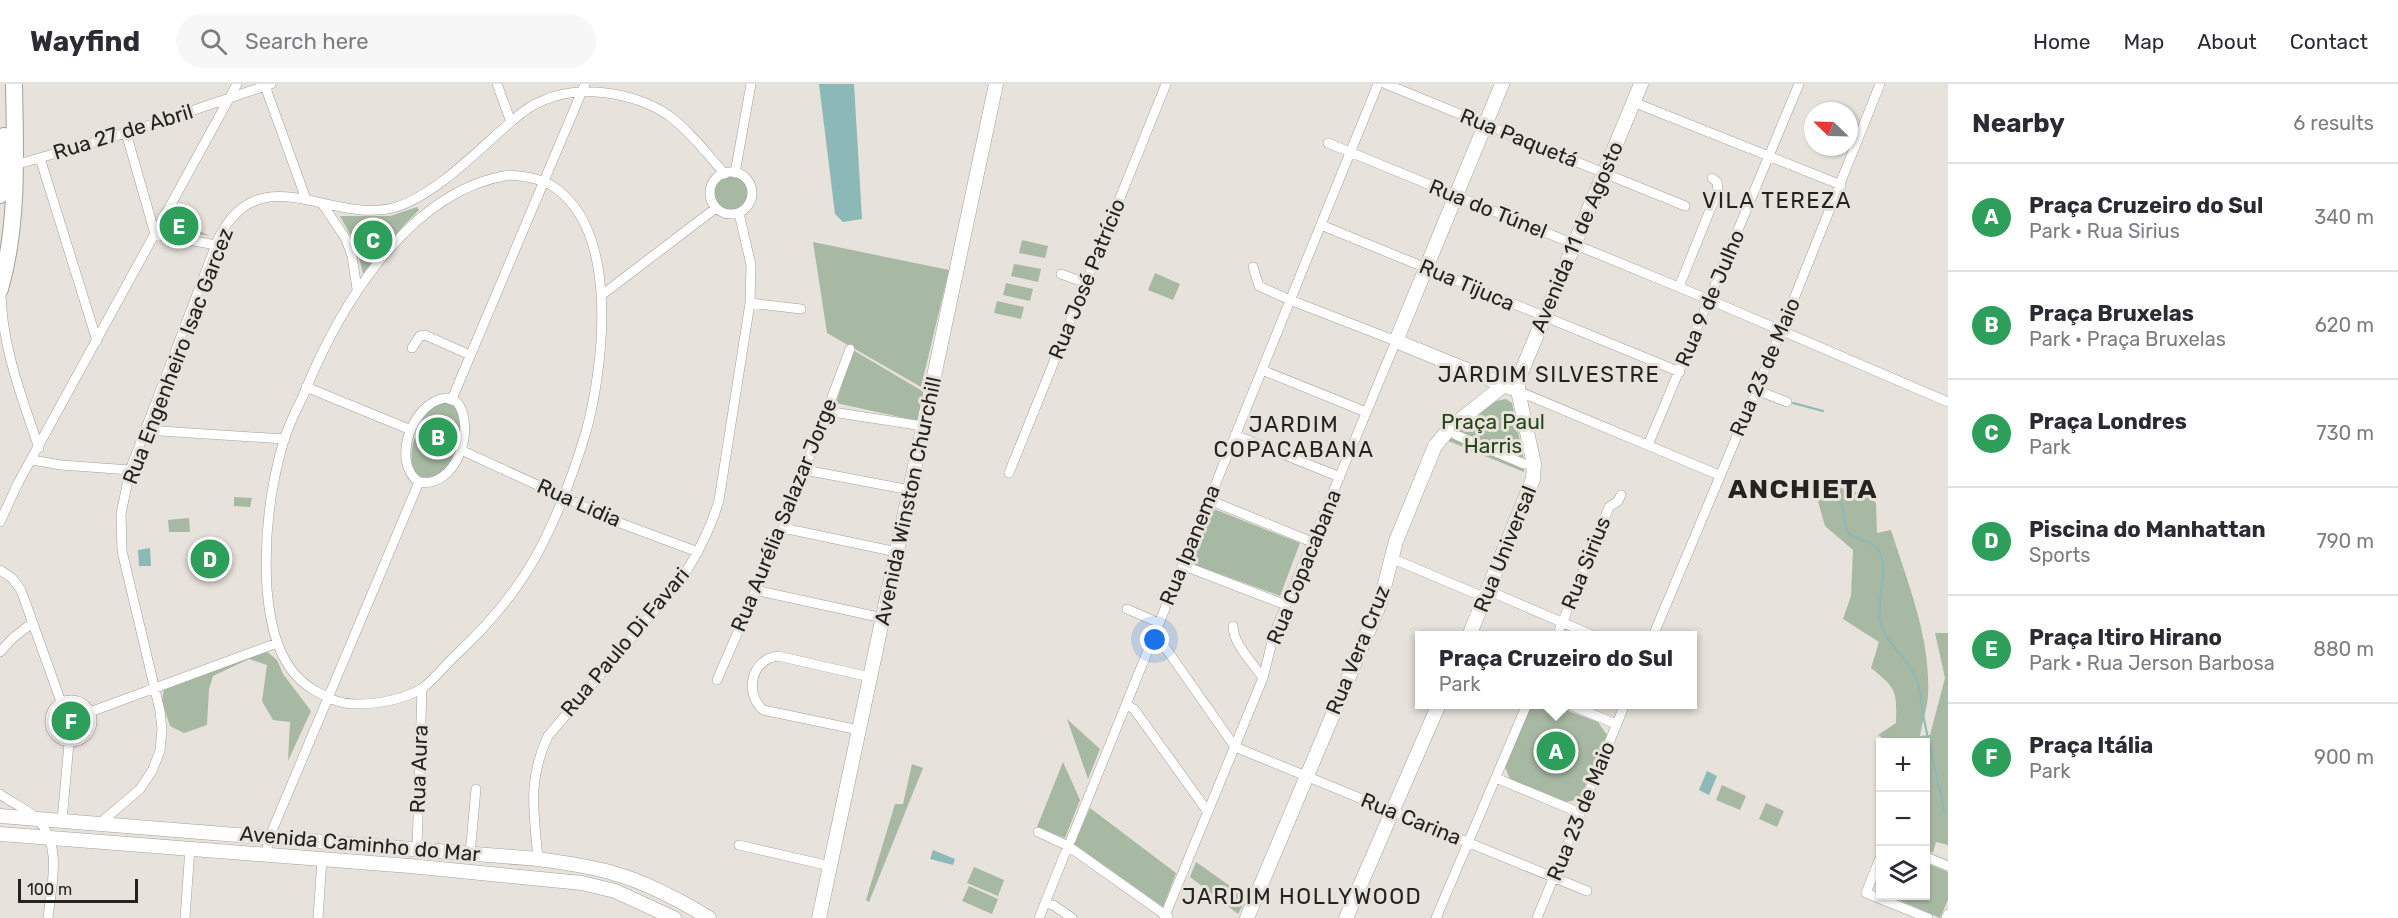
<!DOCTYPE html>
<meta charset="utf-8">
<style>
body{margin:0;font-family:Rubik,sans-serif;background:#f7f7f7;color:#2b2b33}
.controls{position:absolute;right:18px;bottom:18px;display:grid;overflow:hidden;border-radius:0px;box-shadow:0 2px 4px #0004}
.controls button{width:54px;height:54px;display:grid;place-items:center;padding:0;border:0;border-bottom:2px solid #e1e1e2;background:#fff;color:#2b2b33;font:30px sans-serif}
.compass{position:absolute;left:1804px;top:18px;width:54px;height:54px;border-radius:50%;background:#fff;box-shadow:0 2px 4px #0004;rotate:293deg}
.scale{position:absolute;left:18px;bottom:15px;width:120px;box-sizing:border-box;padding-left:6px;border:3px solid #242320;border-top:0;font-size:16px;line-height:21px;white-space:nowrap;color:#242320;-webkit-text-stroke:4px #e7e2db;paint-order:stroke}
.you{position:absolute;left:1155px;top:556px;width:21px;height:21px;margin:-15px;border:4px solid #fff;border-radius:50%;background:#1a73e8;box-shadow:0 0 0 9px #1a73e833}
.badge{display:grid;place-items:center;width:39px;height:39px;border-radius:50%;background:#2563eb;color:#fff;font-size:20px;font-weight:700}
.pin{position:absolute;translate:-50% -50%;border:3px solid #fff;box-shadow:0 2px 6px #0006}
.popup{position:absolute;left:1415px;top:547px;width:282px;height:78px;box-sizing:border-box;display:grid;place-content:center;border-radius:0px;background:#fff;filter:drop-shadow(0 2px 4px #0005);font-size:20px;white-space:nowrap;color:#7c7c81}
.popup b{font-size:22px;color:#2b2b33}
.popup::after{content:'';position:absolute;left:50%;top:100%;margin-left:-12px;border:12px solid transparent;border-top-color:#fff}
.list{margin:0;padding:0;list-style:none}
h2{display:flex;justify-content:space-between;align-items:center;height:78px;margin:0;padding:0 24px;font-size:26px}
h2 small{font-size:20px;font-weight:400;color:#7c7c81}
.list li{display:grid;grid-template-columns:39px 1fr auto;gap:18px;align-items:center;box-sizing:border-box;height:108px;padding:0 24px;border-top:2px solid #e1e1e2}
.list b{display:block;font-size:22px;white-space:nowrap}
.list p{margin:0;font-size:20px;white-space:nowrap;color:#7c7c81}
.list em{font-size:20px;font-style:normal;color:#7c7c81}
.icon{flex:none;width:33px;height:33px;fill:none;stroke:currentColor;stroke-width:2;stroke-linecap:round;stroke-linejoin:round}
.map{position:relative;flex:none;width:1948px;height:834px;overflow:hidden}
header{display:flex;align-items:center;gap:36px;box-sizing:border-box;height:84px;padding:0 30px;background:#fff;border-bottom:2px solid #e1e1e2}
header strong{font-size:28px}
nav{display:flex;gap:33px;margin-inline-start:auto;font-size:21px}
.search{width:420px;height:54px;background:#f7f7f7;display:flex;align-items:center;gap:15px;box-sizing:border-box;padding:0 21px;border-radius:33px;color:#7c7c81;font-size:22px}
main{display:flex}
aside{flex:1;background:#fff}
.map>svg:first-child{display:block}
.green{fill:#a8b9a3}
.water{fill:#8cb8b8}
.lines{fill:none;stroke-linecap:round;stroke-linejoin:round}
.stream{stroke:#8cb8b8;stroke-width:2}
.street-casing{stroke:#a49f98;stroke-width:10}
.secondary-casing{stroke:#a49f98;stroke-width:15}
.highway-casing{stroke:#a49f98;stroke-width:18}
.street{stroke:#fff;stroke-width:9}
.secondary{stroke:#fff;stroke-width:14}
.highway{stroke:#fff;stroke-width:16}
.labels{text-anchor:middle;stroke-width:6;stroke-linejoin:round;paint-order:stroke}
.street-label{font-size:21px;fill:#242320;stroke:#e7e2db}
.park-label{font-size:21px;fill:#254419;stroke:#e7e2db}
.neighbourhood-label{font-size:22px;letter-spacing:1.5px;fill:#242320;stroke:#e7e2db}
.district-label{font-size:27px;font-weight:bold;letter-spacing:1.5px;fill:#242320;stroke:#e7e2db}
</style>
<header>
<strong>Wayfind</strong>
<div class="search"><svg class="icon" aria-label="search" viewBox="0 0 24 24"><circle cx="10" cy="10" r="6"/><path d="M15 15l6 6"/></svg>Search here</div>
<nav><a>Home</a><a>Map</a><a>About</a><a>Contact</a></nav>
</header>
<main>
<div class="map">
<svg width="1948" height="834" viewBox="0 0 1948 834">
<rect width="100%" height="100%" fill="#e7e2db"/>
<path class="green" d="M712 109a19 19 0 1 1 38 0a19 19 0 1 1-38 0Z
M417 123 419 126 405 140 363 190 356 161 340 132H390Z
M171 134 210 152 170 145 168 141Z
M1022 156 1048 162 1045 174 1019 169Z
M813 158 949 186 921 303 827 249Z
M1014 180 1041 185 1038 198 1011 192Z
M1155 189 1180 200 1173 216 1148 206Z
M1006 199 1033 205 1030 217 1003 211Z
M997 217 1024 223 1021 235 994 229Z
M853 266 924 308 918 337 836 319Z
M1506 315 1512 319 1524 376V388L1446 356 1496 317Z
M451 316C454 319 458 324 460 327 468 349 454 389 429 393 407 397 410 366 415 354 424 328 426 325 451 316Z
M1827 400 1869 412 1876 419 1877 449 1891 446C1908 500 1931 554 1928 612 1927 625 1922 639 1920 652L1930 651 1945 594 1935 549H1948V761L1936 758 1933 769 1926 765V658H1889L1878 651 1896 639C1897 606 1896 604 1871 584L1879 558 1843 535 1851 512 1853 466 1825 442 1815 407Z
M234 413 252 414 250 423 234 422Z
M1209 423 1300 459 1280 512 1187 478Z
M189 434 190 448H169L168 436Z
M259 561 277 576 283 590 311 627 288 677 290 638 273 636 262 617 267 581 249 575 213 592 209 605 207 641 184 649 170 642 162 618 165 597Z
M53 638a18 18 0 1 1 36 0a18 18 0 1 1-36 0Z
M1531 621H1552L1598 638 1607 651 1580 715 1566 718 1510 695 1505 683Z
M1067 635 1100 665 1088 695Z
M1063 678 1080 716 1065 754 1037 743Z
M912 680 923 684 869 818 866 816 895 720H903Z
M1722 701 1746 712 1740 726 1716 716Z
M1766 719 1784 727 1777 743 1759 735Z
M1090 724 1176 789 1163 823 1074 760Z
M1196 778 1247 814 1238 830 1190 793Z
M1926 779 1948 788V816L1940 834 1890 812H1926Z
M974 783 1004 796 998 812 967 799Z
M969 802 998 815 992 830 962 817Z"/>
<path class="water" d="M819 0H854L862 135 843 138 835 130Z
M150 464 151 482H139L138 466Z
M221 468V480L200 482 199 470Z
M1707 687 1717 692 1709 711 1699 706Z
M933 766 955 775 953 781 930 775Z"/>
<g class="lines">
<path class="stream" d="M1793 319 1823 327
M1777 408C1802 421 1814 400 1838 417 1846 422 1842 437 1847 446 1854 459 1873 454 1880 468 1889 488 1875 518 1881 541 1888 563 1911 576 1918 599 1921 610 1921 623 1924 635 1930 666 1938 697 1945 729"/>
<g class="street-casing">
<path id="street" d="M497 0 511 38
M1386 0 1685 122
M265 2 306 115
M1633 18 1841 101
M126 49 155 150 216 161
M1328 59 1710 216 1948 318
M40 74 97 257
M15 81 126 49 271 0
M710 109a21 21 0 1 1 42 0a21 21 0 1 1-42 0Z
M735 89 751 0
M509 91C524 92 541 94 554 103 620 148 604 282 586 348 573 391 557 434 535 474 514 511 488 541 458 569 446 580 436 593 424 603 407 615 378 620 358 620 341 621 328 614 314 606 279 586 270 542 267 505 264 456 270 403 284 356 289 341 296 326 303 312 338 225 407 107 509 91Z
M323 121 346 155 352 172 357 205
M1321 141 1680 288
M1061 190 1086 199
M1 201C0 258 21 311 39 364
M1679 203 1718 106 1717 98 1712 94
M603 210 716 124
M750 219 801 225
M412 264 420 252 425 251 470 271
M1262 286 1366 328
M306 303 411 346
M1756 306 1787 318
M1518 307 1719 391
M446 314 457 318C477 344 456 405 419 398 390 378 413 317 446 314Z
M452 315 585 0
M826 327 923 342
M1450 344 1456 351 1524 380H1534
M145 346 285 355
M1235 351 1340 393
M1648 361 1799 0
M461 366 620 439 698 468
M32 376 61 381 130 386
M805 386 910 406
M1009 389 1166 0
M1209 416 1312 458
M0 438 18 399 237 0
M783 444 897 468
M1391 474 1486 514
M1182 481 1286 521
M0 486 12 494 21 506 61 618
M755 506 883 534
M1489 507 1594 552
M1127 525 1159 539
M1233 542C1233 560 1253 579 1263 594
M1557 552 1609 423 1618 417 1621 411
M1653 552 1781 247 1880 0
M1153 553 1160 556 1235 663 1587 807
M0 568 13 554 32 539
M717 596 783 444 850 265
M50 637a21 21 0 1 1 42 0a21 21 0 1 1-42 0Z
M1568 620 1616 640
M1126 621 1134 625 1208 728
M90 628 277 559
M859 646 763 626C744 609 751 575 778 572L870 593
M1496 694 1580 729
M0 710C10 718 31 727 38 736 63 762 51 802 48 834
M62 737 69 659
M99 740 140 705 152 687 160 667 162 645 160 627 122 467 121 430 130 386 219 153C262 71 331 142 396 123 437 110 479 65 512 37 521 29 531 21 542 17 579 0 634 8 668 31 690 47 707 70 725 90
M1038 748 1068 762 1168 833
M1071 756 1378 0
M739 761 830 782
M417 765 422 604
M266 770 269 754 419 398
M470 770 476 705
M1926 773 1948 782
M1880 774 1866 809 1928 834
M538 775C534 728 527 697 548 652L682 494C698 469 711 445 719 416L750 219 751 181 739 129
M1045 819 1053 821 1072 834
M185 834 190 764
M318 834 322 775
M1039 834 1068 762
M1164 834 1263 594 1274 550 1396 257 1290 216 1259 202 1253 183
M1436 834 1527 620
M1537 834 1625 620
M1946 834 1948 830"/>
</g>
<g class="secondary-casing">
<path id="secondary" d="M1502 0 1396 257 1511 304
M1469 552 1533 395 1534 380 1518 307V296L1641 0
M0 732 538 775C565 779 591 782 616 790 648 799 681 817 709 834
M0 750 410 782 582 799 615 807 674 834
M819 834 996 0
M1247 834 1380 519 1396 457 1435 362 1450 344 1504 301
M1346 834 1439 620"/>
</g>
<g class="highway-casing">
<path id="highway" d="M0 111 4 52
M0 205C19 139 15 67 14 0"/>
</g>
<use href="#street" class="street"/>
<use href="#secondary" class="secondary"/>
<use href="#highway" class="highway"/>
</g>
<g class="labels">
<g class="street-label">
<text transform="translate(123 48) rotate(-17)" y="7">Rua 27 de Abril</text>
<text transform="translate(1519 54) rotate(22)" y="7">Rua Paquetá</text>
<text transform="translate(1488 125) rotate(22)" y="7">Rua do Túnel</text>
<text transform="translate(1577 153) rotate(-67)" y="7">Avenida 11 de Agosto</text>
<text transform="translate(1087 195) rotate(-68)" y="7">Rua José Patrício</text>
<text transform="translate(1467 201) rotate(23)" y="7">Rua Tijuca</text>
<text transform="translate(1710 214) rotate(-67)" y="7">Rua 9 de Julho</text>
<text transform="translate(178 272) rotate(-69)" y="7">Rua Engenheiro Isac Garcez</text>
<text transform="translate(1765 283) rotate(-67)" y="7">Rua 23 de Maio</text>
<text transform="translate(908 417) rotate(-78)" y="7">Avenida Winston Churchill</text>
<text transform="translate(579 419) rotate(24)" y="7">Rua Lidia</text>
<text transform="translate(784 431) rotate(-68)" y="7">Rua Aurélia Salazar Jorge</text>
<text transform="translate(1190 461) rotate(-68)" y="7">Rua Ipanema</text>
<text transform="translate(1505 465) rotate(-68)" y="7">Rua Universal</text>
<text transform="translate(1586 479) rotate(-68)" y="7">Rua Sirius</text>
<text transform="translate(1304 483) rotate(-68)" y="7">Rua Copacabana</text>
<text transform="translate(625 558) rotate(-50)" y="7">Rua Paulo Di Favari</text>
<text transform="translate(1358 566) rotate(-68)" y="7">Rua Vera Cruz</text>
<text transform="translate(419 685) rotate(-88)" y="7">Rua Aura</text>
<text transform="translate(1581 727) rotate(-68)" y="7">Rua 23 de Maio</text>
<text transform="translate(1411 735) rotate(22)" y="7">Rua Carina</text>
<text transform="translate(360 760) rotate(5)" y="7">Avenida Caminho do Mar</text>
</g>
<g class="park-label">
<text x="1493" y="345">Praça Paul<tspan x="1493" dy="24">Harris</tspan></text>
</g>
<g class="neighbourhood-label">
<text x="1777" y="124">VILA TEREZA</text>
<text x="1549" y="298">JARDIM SILVESTRE</text>
<text x="1294" y="348">JARDIM<tspan x="1294" dy="25">COPACABANA</tspan></text>
<text x="1302" y="820">JARDIM HOLLYWOOD</text>
</g>
<g class="district-label">
<text x="1803" y="414">ANCHIETA</text>
</g>
</g>
</svg>
<div class="controls">
<button>+</button>
<button>−</button>
<button><svg class="icon" aria-label="layers" viewBox="0 0 24 24"><path d="M12 4l9 5-9 5-9-5zM3 14l9 5 9-5"/></svg></button>
</div>
<svg class="compass" viewBox="-18 -18 36 36"><path d="M0-13l5 13h-10z" fill="#e53935"/><path d="M0 13l5-13h-10z" fill="#7c7c81"/></svg>
<div class="scale">100 m</div>
<div class="you"></div>
<div class="pin badge" style="left:1556px;top:667px;background:#2e9e5b">A</div>
<div class="popup"><b>Praça Cruzeiro do Sul</b>Park</div>
<div class="pin badge" style="left:438px;top:353px;background:#2e9e5b">B</div>
<div class="pin badge" style="left:373px;top:156px;background:#2e9e5b">C</div>
<div class="pin badge" style="left:210px;top:475px;background:#2e9e5b">D</div>
<div class="pin badge" style="left:179px;top:142px;background:#2e9e5b">E</div>
<div class="pin badge" style="left:71px;top:637px;background:#2e9e5b">F</div>
</div>
<aside>
<h2>Nearby<small>6 results</small></h2>
<ul class="list">
<li><span class="badge" style="background:#2e9e5b">A</span><div><b>Praça Cruzeiro do Sul</b><p>Park · Rua Sirius</p></div><em>340 m</em></li>
<li><span class="badge" style="background:#2e9e5b">B</span><div><b>Praça Bruxelas</b><p>Park · Praça Bruxelas</p></div><em>620 m</em></li>
<li><span class="badge" style="background:#2e9e5b">C</span><div><b>Praça Londres</b><p>Park</p></div><em>730 m</em></li>
<li><span class="badge" style="background:#2e9e5b">D</span><div><b>Piscina do Manhattan</b><p>Sports</p></div><em>790 m</em></li>
<li><span class="badge" style="background:#2e9e5b">E</span><div><b>Praça Itiro Hirano</b><p>Park · Rua Jerson Barbosa</p></div><em>880 m</em></li>
<li><span class="badge" style="background:#2e9e5b">F</span><div><b>Praça Itália</b><p>Park</p></div><em>900 m</em></li>
</ul>
</aside>
</main>
